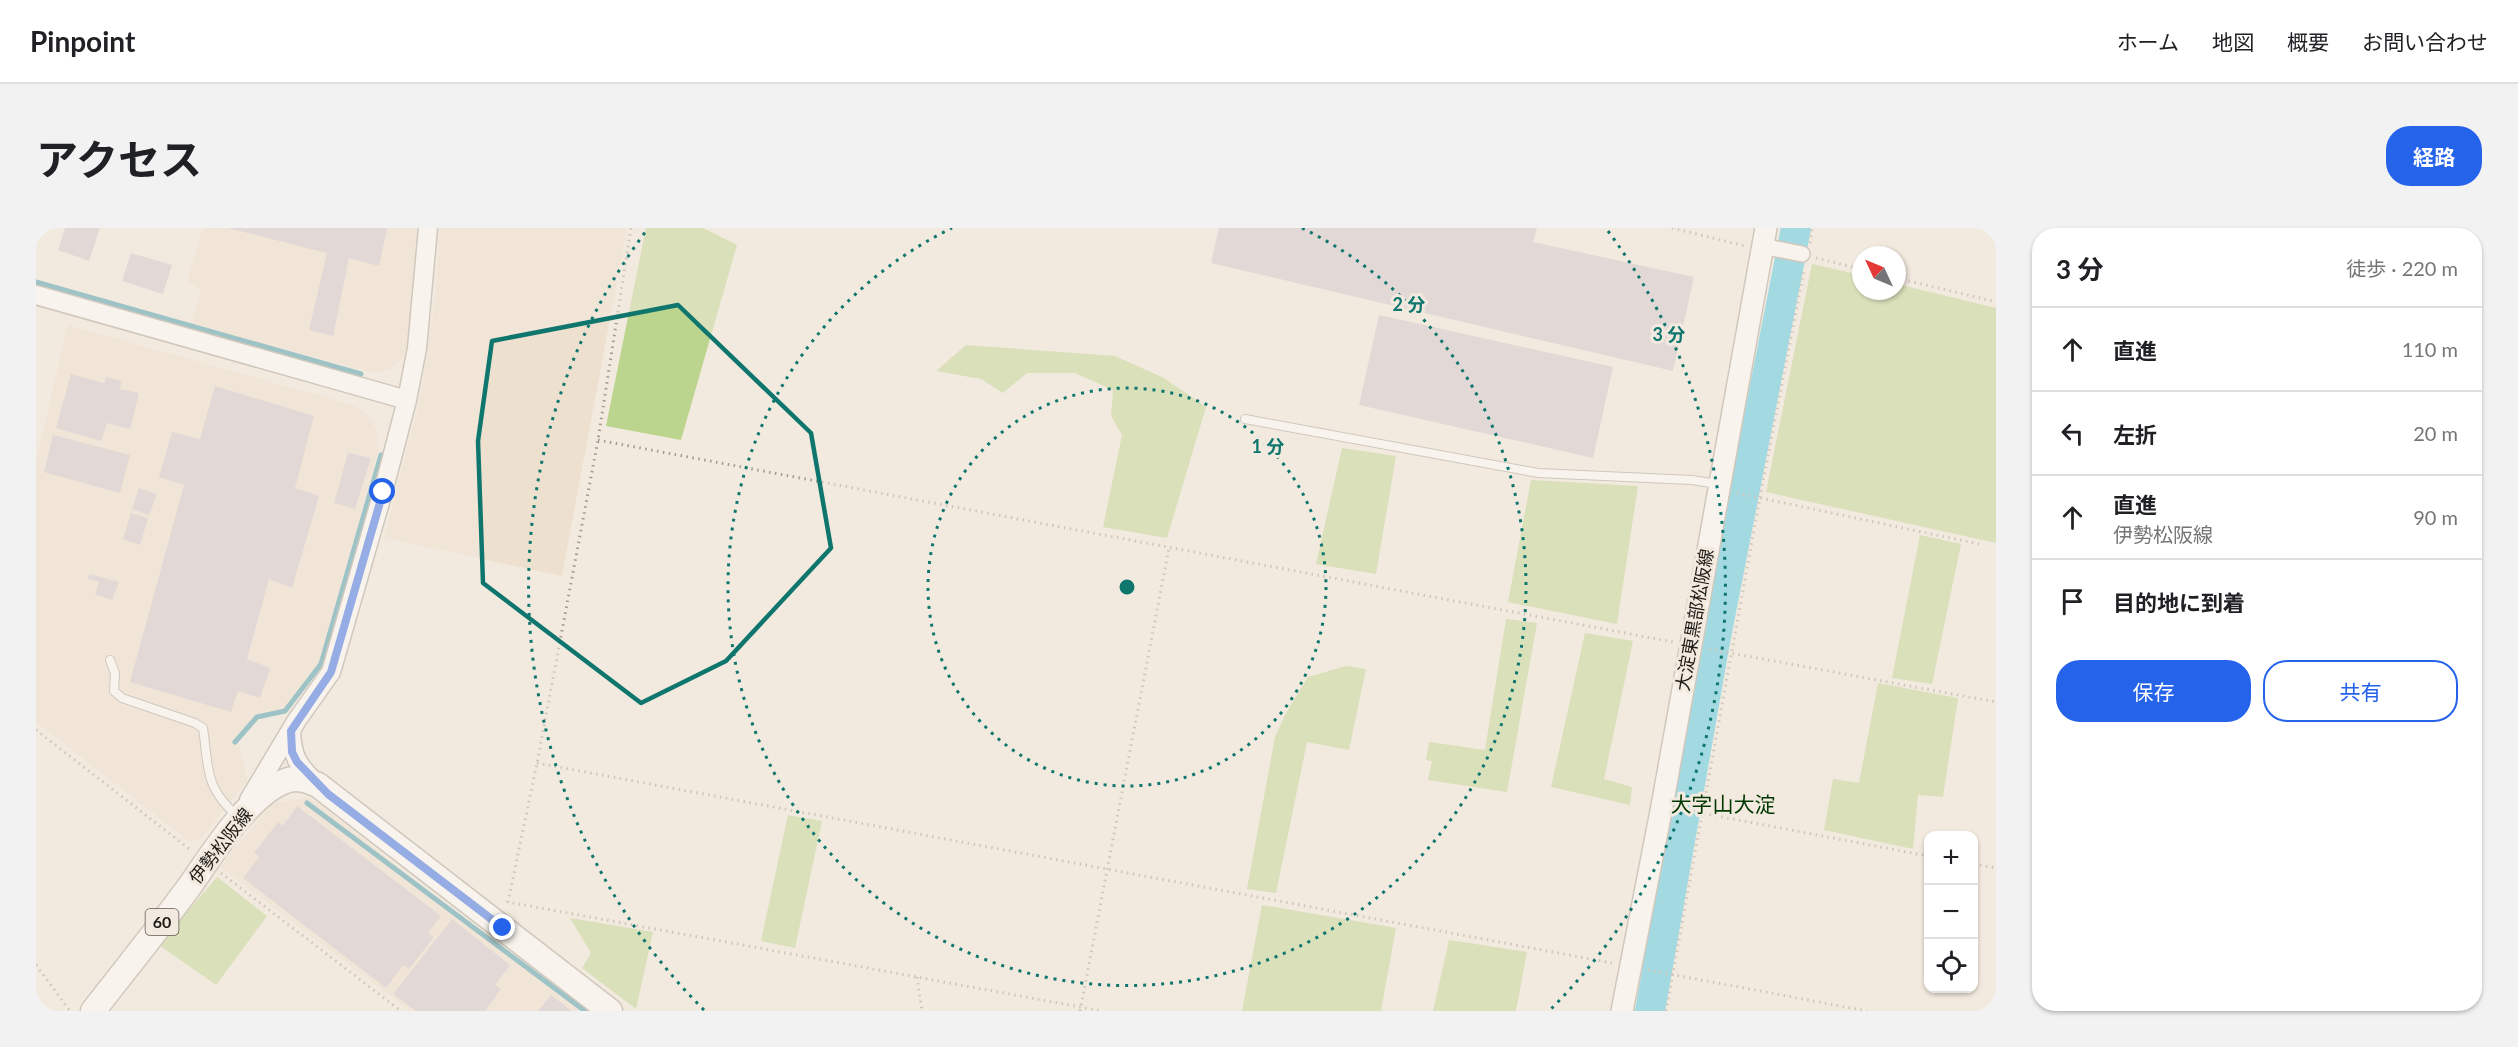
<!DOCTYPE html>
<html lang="ja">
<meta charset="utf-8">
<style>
body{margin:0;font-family:Lato,"Noto Sans JP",sans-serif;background:#f2f2f2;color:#202124}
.controls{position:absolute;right:18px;bottom:18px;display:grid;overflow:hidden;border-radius:12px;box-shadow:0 2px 4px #0004}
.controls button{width:54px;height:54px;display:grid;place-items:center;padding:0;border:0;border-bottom:2px solid #e0e0e0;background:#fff;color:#202124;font:30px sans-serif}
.compass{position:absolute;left:1816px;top:18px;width:54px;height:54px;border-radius:50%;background:#fff;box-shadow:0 2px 4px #0004;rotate:314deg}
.stop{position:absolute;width:18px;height:18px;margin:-14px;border:4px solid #2563eb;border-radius:50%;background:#fff}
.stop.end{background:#2563eb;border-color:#fff;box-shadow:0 2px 6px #0008}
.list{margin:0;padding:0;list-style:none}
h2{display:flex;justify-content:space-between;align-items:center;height:78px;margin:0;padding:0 24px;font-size:26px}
h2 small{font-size:20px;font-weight:400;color:#757577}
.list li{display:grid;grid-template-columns:39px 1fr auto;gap:18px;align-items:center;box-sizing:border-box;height:84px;padding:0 24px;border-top:2px solid #e0e0e0}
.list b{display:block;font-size:22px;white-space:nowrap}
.list p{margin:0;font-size:20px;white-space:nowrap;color:#757577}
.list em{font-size:20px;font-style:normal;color:#757577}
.actions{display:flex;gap:12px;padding:18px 24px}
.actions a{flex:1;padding:14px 0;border:2px solid #2563eb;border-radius:24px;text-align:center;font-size:21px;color:#2563eb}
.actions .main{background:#2563eb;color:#fff}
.icon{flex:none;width:33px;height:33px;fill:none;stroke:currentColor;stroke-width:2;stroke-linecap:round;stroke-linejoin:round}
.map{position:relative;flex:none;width:1960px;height:783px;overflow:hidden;border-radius:24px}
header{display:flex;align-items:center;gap:36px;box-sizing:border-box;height:84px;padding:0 30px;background:#fff;border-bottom:2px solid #e0e0e0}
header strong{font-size:28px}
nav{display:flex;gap:33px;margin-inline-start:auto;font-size:21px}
.intro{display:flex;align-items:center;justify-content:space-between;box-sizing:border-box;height:144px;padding:0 36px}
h1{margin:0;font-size:42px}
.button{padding:15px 27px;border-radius:24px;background:#2563eb;color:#fff;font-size:21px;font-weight:700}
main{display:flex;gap:36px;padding:0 36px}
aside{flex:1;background:#fff;border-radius:24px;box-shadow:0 2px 4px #0004}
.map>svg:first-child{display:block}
.built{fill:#eee0ce}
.green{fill:#bbd48e}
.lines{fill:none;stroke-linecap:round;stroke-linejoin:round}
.stream{stroke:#3994a9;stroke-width:5}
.river{stroke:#44c8e7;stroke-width:30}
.building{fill:#cfc4cd}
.service-casing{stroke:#a8a095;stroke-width:10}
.minor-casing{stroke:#a8a095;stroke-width:18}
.tertiary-casing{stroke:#a8a095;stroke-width:21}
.secondary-casing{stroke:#a8a095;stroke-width:24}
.primary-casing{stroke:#a8a095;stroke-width:27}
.path{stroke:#a29b93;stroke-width:3;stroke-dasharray:1.5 4.5;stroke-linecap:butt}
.service{stroke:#fff;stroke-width:8}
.minor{stroke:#fff;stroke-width:15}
.tertiary{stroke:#fff;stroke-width:18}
.secondary{stroke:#fff;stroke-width:21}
.primary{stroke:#fff;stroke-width:24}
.route{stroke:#2563eb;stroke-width:8}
.marked{fill:none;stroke:#0f766e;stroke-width:4.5;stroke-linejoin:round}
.ring{fill:none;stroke:#0f766e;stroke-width:3;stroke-dasharray:3 6}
.labels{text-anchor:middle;stroke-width:6;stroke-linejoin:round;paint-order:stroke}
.shield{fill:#f3eadf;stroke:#5e5953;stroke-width:1.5}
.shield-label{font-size:16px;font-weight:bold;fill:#1e1b17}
.street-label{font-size:18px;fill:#1e1b17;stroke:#f3eadf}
.quarter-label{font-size:21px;fill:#013700;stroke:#f3eadf}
.centre{fill:#0f766e;stroke:#f3eadf;stroke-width:3}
.ring-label{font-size:18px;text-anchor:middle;font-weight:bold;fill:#0f766e;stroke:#f3eadf;stroke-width:6;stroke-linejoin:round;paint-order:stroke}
</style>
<header>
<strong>Pinpoint</strong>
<nav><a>ホーム</a><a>地図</a><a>概要</a><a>お問い合わせ</a></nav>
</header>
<div class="intro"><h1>アクセス</h1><a class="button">経路</a></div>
<main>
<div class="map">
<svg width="1960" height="783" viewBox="0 0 1960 783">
<rect width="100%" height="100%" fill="#f3eadf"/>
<path class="built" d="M167 0H381L372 118 365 131 354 141 338 145 156 96 165 61 151 54Z
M404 0H591L526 348 348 310 383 176 399 73Z
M32 97 314 176 331 185 341 203 342 225 283 435 248 481 219 487 197 512 205 521 211 553 164 612 153 613 0 494V232Z
M274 569 544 783H374L184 639 236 575Z"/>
<path class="green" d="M610 0H667L701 17 645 212 570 198Z
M1776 36 1825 47V63H1861V56L1960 80V315L1730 264Z
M930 117 1079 128 1128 150 1170 179 1131 310 1067 299 1086 207 1075 188 1077 162 1039 145H991L967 165 945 151 900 143Z
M1306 220 1360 228 1340 346 1280 336Z
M1495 252 1602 258 1581 396 1472 374Z
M1884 307 1925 316 1896 456 1856 450Z
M1470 391 1501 395 1471 564 1392 552 1396 533 1390 532 1393 514 1449 522Z
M1549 405 1597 413 1568 551 1596 559 1594 577 1515 559Z
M1310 438 1330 441 1313 522 1271 514 1240 665 1211 661 1239 509 1250 485 1272 449Z
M1842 455 1922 470 1907 569 1882 567 1877 621 1788 602 1797 551 1823 555Z
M752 587 786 593 759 720 725 713Z
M181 649 231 688 180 757 123 717Z
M1226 677 1360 700 1345 783H1206Z
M534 690 617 704 600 781 546 740 555 725Z
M1413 712 1491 724 1480 783H1397Z"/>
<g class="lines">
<path class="stream" d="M0 54 325 146
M199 514 221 489 249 483 285 436 345 227
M271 575 549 783"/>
<path class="river" d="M1614 783 1679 414 1760 0"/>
</g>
<path class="building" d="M29 0H64L53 33 22 22Z
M192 0H351L343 38 313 30 297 108 273 102 291 25Z
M1183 0H1501L1497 14 1658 49 1637 143 1175 35Z
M95 25 136 37 127 66 86 53Z
M1343 87 1577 139 1557 230 1323 177Z
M35 146 68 155 70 149 86 153 84 161 103 165 94 201 71 195 65 213 20 200Z
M179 158 278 188 259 260 283 268 256 360 233 351 211 431 234 440 224 470 202 463 195 484 94 454 148 257 123 249 136 204 164 211Z
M17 207 94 227 84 265 8 244Z
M312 225 335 230 319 281 298 275Z
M103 260 121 266 113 287 96 281Z
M95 285 112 290 104 317 87 311Z
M53 346 83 354 76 372 59 366 63 354 52 351Z
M261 578 405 688 392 705 398 709 373 741 367 737 350 760 207 650 223 629 218 625 242 594 247 598Z
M416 691 474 737 459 757 465 761 449 783H380L357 766Z
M515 767 536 783H502Z"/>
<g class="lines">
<g class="service-casing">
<path id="service" d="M1209 191 1502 245 1656 252 1681 256
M74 432 79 445 78 463 86 470 159 495 167 500C173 541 168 558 201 588"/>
</g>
<g class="minor-casing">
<path id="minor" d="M1726 18 1766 26"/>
</g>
<g class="tertiary-casing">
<path id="tertiary" d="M0 67 371 172
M255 503C256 529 262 538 282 557
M213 572 261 492 295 444 347 264 371 172 381 120 392 0"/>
</g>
<g class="secondary-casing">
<path id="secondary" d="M1586 783 1626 578 1730 0"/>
</g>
<g class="primary-casing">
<path id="primary" d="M57 783C89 742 122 701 153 659 175 628 211 569 247 554 259 548 270 552 282 557L574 783"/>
</g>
<path class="path" d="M595 0 562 212 501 535 472 674 1066 783
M1636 0 1709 18
M1774 15 1776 0
M1780 30 1825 41
M1861 50 1960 74
M562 212 1637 414
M1701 265 1943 316
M1673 421 1960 474
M0 502 156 623
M501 535 1576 735
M1644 581 1892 628
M1938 636 1960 640
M185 645 365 783
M0 737 34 783
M1612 742 1831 783
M881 749 886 783
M1044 783 1133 320
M1630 783 1724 269 1768 42"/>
<use href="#service" class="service"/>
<use href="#minor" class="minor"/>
<use href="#tertiary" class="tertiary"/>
<use href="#secondary" class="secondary"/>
<use href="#primary" class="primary"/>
</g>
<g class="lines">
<path class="route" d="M347 264 295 444 255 503 256 524 261 534 292 566 467 700"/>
</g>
<path d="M0 0H1960V783H0ZM642 77 775 205 795 320 690 433 605 475 447 355 442 213 456 113Z" fill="#f3eadf" fill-opacity=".55" fill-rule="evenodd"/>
<path class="marked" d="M642 77 775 205 795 320 690 433 605 475 447 355 442 213 456 113Z"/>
<g class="ring">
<circle cx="1091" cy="359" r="199"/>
<path d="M1266 0A399 399 0 1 1 916 0"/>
<path d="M668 782A598 598 0 0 1 610 3M1572 3A598 598 0 0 1 1514 782"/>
</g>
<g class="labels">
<rect class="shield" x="109.5" y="681" width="33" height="26" rx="4.5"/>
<g class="shield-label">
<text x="126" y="700">60</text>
</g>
<g class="street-label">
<text transform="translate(1659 392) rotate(-80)" y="6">大淀東黒部松阪線</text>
<text transform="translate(185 618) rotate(-52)" y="6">伊勢松阪線</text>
</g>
<g class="quarter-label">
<text x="1687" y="584">大字山大淀</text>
</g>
</g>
<circle cx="1091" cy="359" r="9" class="centre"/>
<g class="ring-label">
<text x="1373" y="83">2 分</text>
<text x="1633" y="113">3 分</text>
<text x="1232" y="225">1 分</text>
</g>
</svg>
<div class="controls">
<button>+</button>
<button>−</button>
<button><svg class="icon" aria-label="locate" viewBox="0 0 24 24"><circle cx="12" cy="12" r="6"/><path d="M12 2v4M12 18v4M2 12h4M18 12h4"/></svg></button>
</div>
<svg class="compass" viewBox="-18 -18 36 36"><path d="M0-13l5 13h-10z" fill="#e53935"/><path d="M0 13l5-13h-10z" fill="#757577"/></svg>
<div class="stop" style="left:347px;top:264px"></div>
<div class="stop end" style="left:467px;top:700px"></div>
</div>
<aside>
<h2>3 分<small>徒歩 · 220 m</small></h2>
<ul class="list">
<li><svg class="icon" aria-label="ahead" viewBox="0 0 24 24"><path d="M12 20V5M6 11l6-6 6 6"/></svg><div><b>直進</b></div><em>110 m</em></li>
<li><svg class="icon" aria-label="left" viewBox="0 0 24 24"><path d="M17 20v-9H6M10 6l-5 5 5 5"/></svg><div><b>左折</b></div><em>20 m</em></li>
<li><svg class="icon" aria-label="ahead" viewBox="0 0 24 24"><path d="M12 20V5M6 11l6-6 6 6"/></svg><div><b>直進</b><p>伊勢松阪線</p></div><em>90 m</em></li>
<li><svg class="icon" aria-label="arrive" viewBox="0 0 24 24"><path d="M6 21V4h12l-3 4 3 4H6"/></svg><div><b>目的地に到着</b></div></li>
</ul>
<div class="actions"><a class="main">保存</a><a>共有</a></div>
</aside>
</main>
